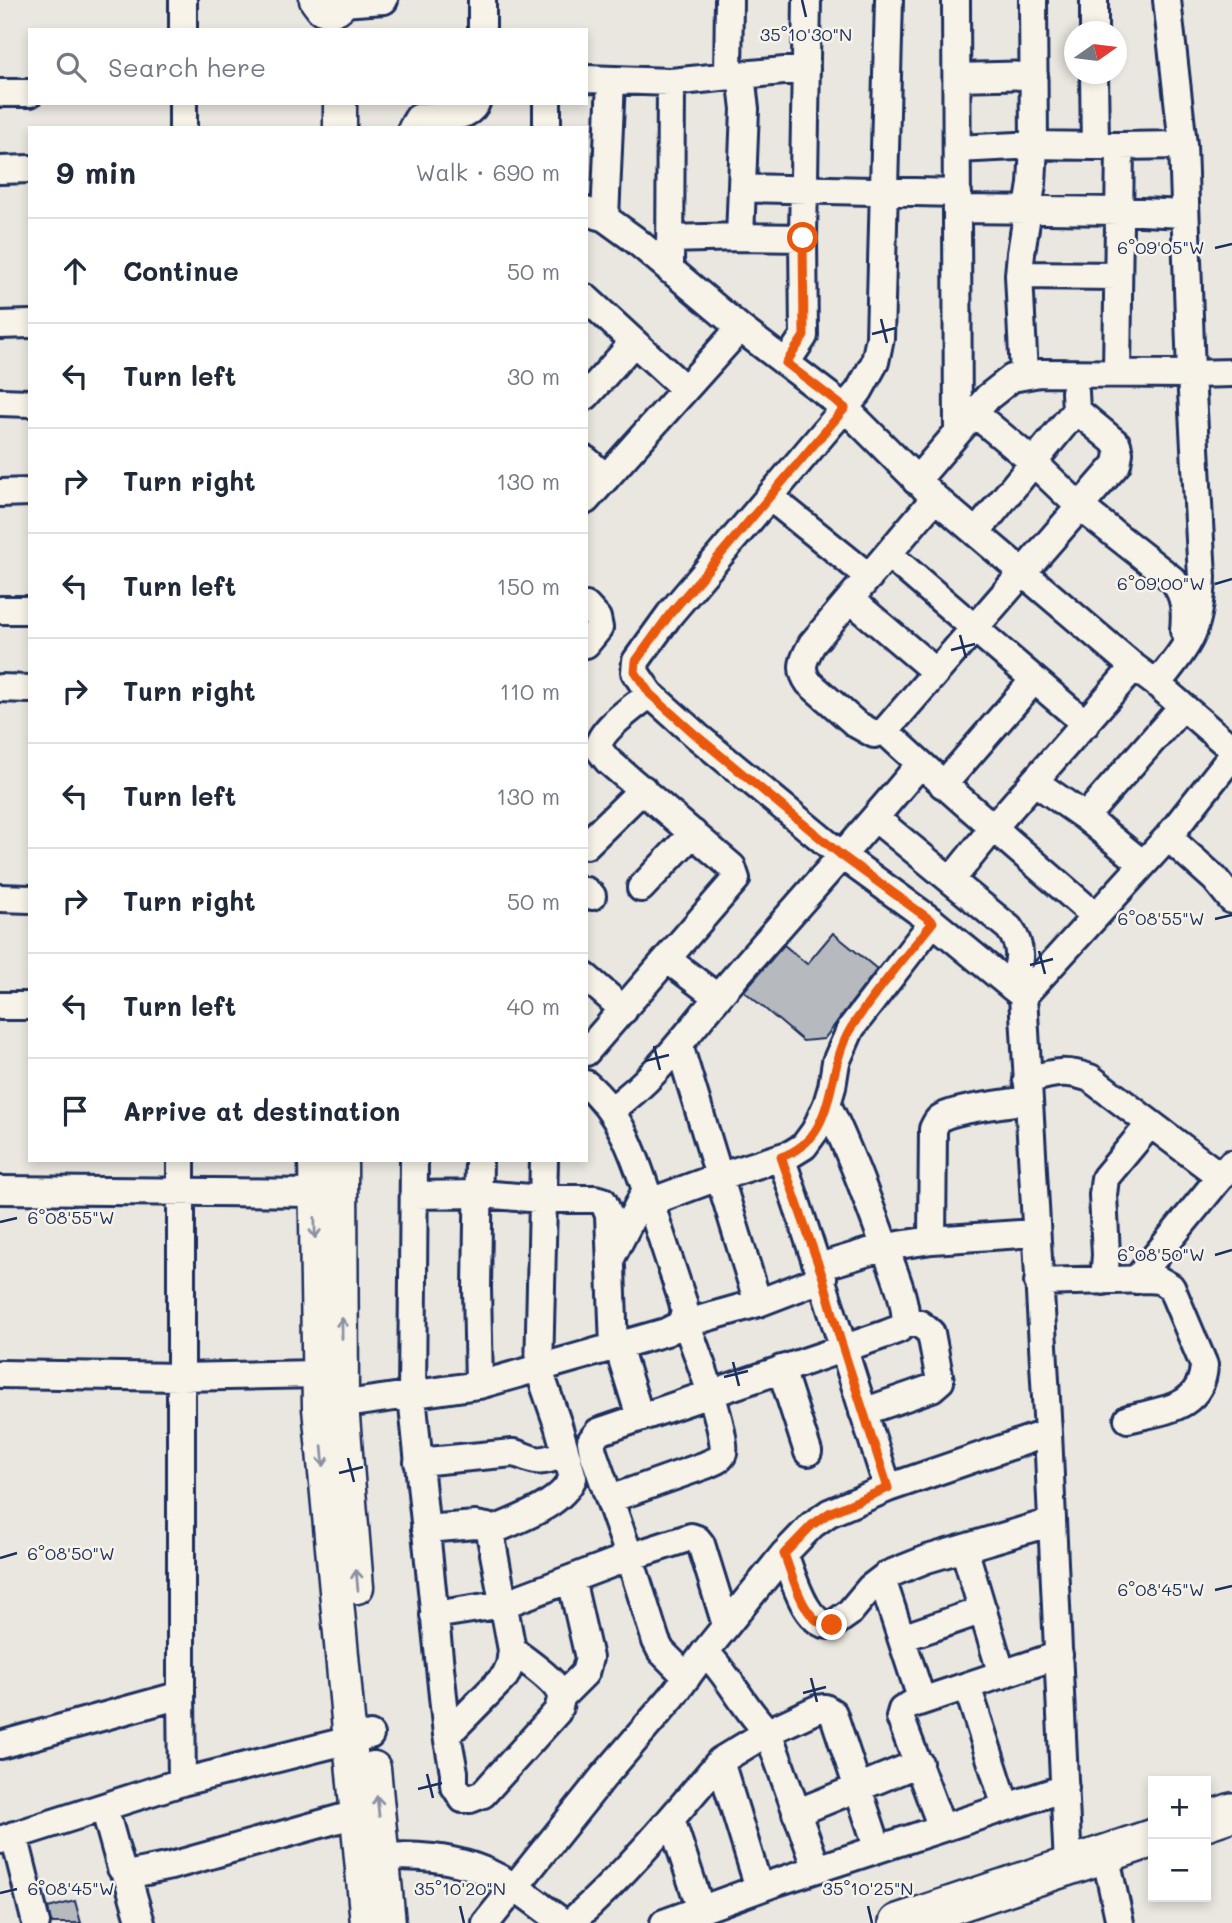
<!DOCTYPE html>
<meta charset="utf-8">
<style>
body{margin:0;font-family:Mali,sans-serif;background:#f6f6f7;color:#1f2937}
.controls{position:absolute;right:21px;bottom:21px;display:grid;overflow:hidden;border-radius:0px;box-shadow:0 4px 10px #0003}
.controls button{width:63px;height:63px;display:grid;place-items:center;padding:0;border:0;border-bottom:2px solid #e0e1e3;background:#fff;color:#1f2937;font:35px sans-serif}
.compass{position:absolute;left:1064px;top:21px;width:63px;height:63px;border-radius:50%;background:#fff;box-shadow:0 4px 10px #0003;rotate:76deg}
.stop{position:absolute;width:21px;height:21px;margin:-16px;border:5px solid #ea580c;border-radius:50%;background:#fff}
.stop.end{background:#ea580c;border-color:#fff;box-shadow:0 2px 7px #0008}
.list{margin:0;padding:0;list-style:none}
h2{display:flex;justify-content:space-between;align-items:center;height:91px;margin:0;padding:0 28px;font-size:30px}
h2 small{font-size:23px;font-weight:400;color:#747a83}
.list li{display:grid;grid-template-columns:46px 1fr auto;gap:21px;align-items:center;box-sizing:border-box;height:105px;padding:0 28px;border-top:2px solid #e0e1e3}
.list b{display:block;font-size:26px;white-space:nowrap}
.list em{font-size:23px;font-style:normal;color:#747a83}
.icon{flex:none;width:38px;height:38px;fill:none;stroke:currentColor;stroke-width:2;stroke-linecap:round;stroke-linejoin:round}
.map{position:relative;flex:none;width:1232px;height:1923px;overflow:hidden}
.search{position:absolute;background:#fff;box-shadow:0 4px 10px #0003;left:28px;top:28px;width:560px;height:77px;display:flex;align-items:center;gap:18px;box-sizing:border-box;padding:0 24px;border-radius:0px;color:#747a83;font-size:26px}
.panel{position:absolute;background:#fff;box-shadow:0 4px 10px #0003;left:28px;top:126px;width:560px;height:1036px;border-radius:0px}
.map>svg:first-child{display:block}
.building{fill:#b6babf;stroke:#1b2f5e;stroke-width:2}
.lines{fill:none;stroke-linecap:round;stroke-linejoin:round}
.minor-casing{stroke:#1b2f5e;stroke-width:32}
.major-casing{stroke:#1b2f5e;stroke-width:37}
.highway-casing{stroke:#1b2f5e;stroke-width:42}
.minor{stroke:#f7f3e8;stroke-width:26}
.major{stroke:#f7f3e8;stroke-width:32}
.highway{stroke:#f7f3e8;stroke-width:37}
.oneway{stroke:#8991a3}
.route{stroke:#ea580c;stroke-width:9}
.ticks{fill:none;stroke:#1b2f5e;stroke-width:2.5}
.ticks-label{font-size:18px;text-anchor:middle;fill:#1b2f5e;stroke:#f7f3e8;stroke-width:5;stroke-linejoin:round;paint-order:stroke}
</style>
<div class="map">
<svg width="1232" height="1923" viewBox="0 0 1232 1923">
<rect width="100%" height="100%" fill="#eae7e0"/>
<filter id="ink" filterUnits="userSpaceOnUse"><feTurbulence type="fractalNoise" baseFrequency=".0143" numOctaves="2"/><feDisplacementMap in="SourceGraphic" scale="14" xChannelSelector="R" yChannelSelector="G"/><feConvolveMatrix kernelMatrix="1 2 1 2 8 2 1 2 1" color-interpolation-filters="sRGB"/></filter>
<g filter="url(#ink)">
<path class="building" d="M833 933 877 969 824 1039 803 1041 744 991 784 945 807 964Z
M75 1901 81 1923H51L48 1908Z"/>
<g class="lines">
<g class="minor-casing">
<path id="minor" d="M889 0 880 338 875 362 859 391 670 614 636 661 635 672 650 694 697 736 841 855 933 922 1023 996
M956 0 958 431
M1094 0V32
M342 3 384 0
M183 30V0
M482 30V0
M741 75 806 69
M728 76 729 0
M957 77 1034 75
M586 79 671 82 741 75 745 109 740 237 803 238 804 336 786 363
M0 93H30
M183 103V128
M547 103V128
M412 128 418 118C438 112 464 124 476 103
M1095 146H1120L1117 373
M1120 146 1183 145
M957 149 1034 145 1095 146 1094 74
M0 170 30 169
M742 188 958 193
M958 209 1120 211 1185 214
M586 211 605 218 634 239 740 328 845 408 935 498 1134 667 1157 684 1232 749
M605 218 611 80
M803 238 807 0
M670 239 740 237
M670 270 671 82
M1019 275 1118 276
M586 298 685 389
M0 325 30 324
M1024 375 1019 275 1021 253 1032 184 1034 145 1033 0
M586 396 634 342
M0 402 30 403
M974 413 1033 462 1079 506 1173 580C1185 596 1186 610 1184 630
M586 460 606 478
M916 481 988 397 1012 378 1040 373 1191 374 1232 373
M0 493 30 492
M770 497 869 577
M935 498 812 644C804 659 798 668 809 683L856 724 874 734 885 731 1117 464 1119 453 1117 444 1076 410
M586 500 740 328
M976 533 1076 410 1075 392
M888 554 1086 724
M850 599 936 672
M586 606 597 618 599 628 586 644
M0 610H30
M1157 684C1190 642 1200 632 1202 577L1191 374 1183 145 1167 0
M0 688 30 689
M885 731C953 795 1025 854 1095 916
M1035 782 1085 817 1143 864
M943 785 1034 680
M1085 817 1182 707
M875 818 1009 928C1025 949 1019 965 1012 987
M1168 837 1215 879 1232 900
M586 845 643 789
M951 880 994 827 1134 667
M641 888 693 833
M586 891 592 896
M0 898 30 899
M667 959 717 997
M586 977 624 1010
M0 1006H30
M679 1045 758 1303
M586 1052 736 879 732 867 607 760 598 748C599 730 636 705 650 694
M1027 1080C1053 1073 1064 1069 1090 1078L1220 1176
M586 1084C622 1114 636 1160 650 1202L718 1177 791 1154 804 1146 815 1131 827 1104 832 1087 836 1062 851 1028 933 922
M611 1110C660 1075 691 1027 731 982 794 909 859 838 920 764
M781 1157C819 1267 852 1377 888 1488
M414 1160 412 1396 447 1735 454 1772V1785L463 1799H470L483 1794 557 1712C559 1707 561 1701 561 1696 558 1682 524 1659 512 1650
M0 1190 314 1193
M414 1195 480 1194 543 1199H595L603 1201 609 1215 614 1347
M932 1240 1035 1233
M611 1258 646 1190
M819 1267 885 1247 932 1240 933 1129C935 1125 936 1122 939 1119 951 1109 1011 1103 1028 1100
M1136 1280 1231 1164
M1104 1281 1106 1255 1103 1195 1105 1178 1150 1124
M1038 1282 1149 1279 1159 1280 1171 1287 1204 1365C1202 1409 1163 1410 1128 1419
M680 1325 758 1303 823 1278
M618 1346 640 1417
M781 1369 808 1452
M0 1374 180 1377 317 1374 337 1370
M479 1385 477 1288 479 1160
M324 1407 479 1385 666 1332 680 1325 685 1313 683 1302 650 1202
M863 1412 932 1388 940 1381 931 1333 920 1324 906 1321
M418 1462 513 1453C521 1454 528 1459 536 1460 545 1462 557 1456 566 1453
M610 1499 706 1465C712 1462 721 1460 723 1453 729 1437 694 1344 686 1323
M425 1529 476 1525 487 1527 490 1532 512 1650 510 1665 505 1676 447 1735
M490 1532C517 1519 559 1507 573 1478L558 1425 539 1370 544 1160
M964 1548 1002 1675
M784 1554C793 1575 805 1627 832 1625L849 1613 870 1588 887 1575 927 1559 1052 1522
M882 1579 922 1701
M434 1615 504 1604 629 1557 691 1537 697 1539 701 1544 726 1625
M902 1638 983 1610
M705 1652C730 1676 743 1708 768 1732L817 1709 825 1708 833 1713 878 1849
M687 1677 661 1651 656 1641 628 1552 593 1452 591 1441 598 1432 886 1334 899 1329 905 1324C908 1304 893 1270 886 1250 868 1201 850 1151 827 1104
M967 1686 1006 1807
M181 1695 182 1782
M561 1697 585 1673 589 1658 571 1579
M0 1745 181 1695V1160
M720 1761 768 1732 817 1869
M104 1807 121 1868 127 1875 171 1866 356 1814
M796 1813 919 1763
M671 1819 701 1910
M942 1828 900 1717 902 1710 910 1705 1059 1655
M14 1835 36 1923
M0 1840 182 1782 370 1735
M365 1859C408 1853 458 1856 497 1877 521 1889 542 1908 564 1923
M1068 1866 1048 1433 1023 996 1168 837 1232 756
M1109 1872 1120 1923
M127 1875 141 1923
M486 1923 604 1776 672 1697 705 1652 784 1554 812 1525 829 1513 888 1488 1048 1433
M570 1923C626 1874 672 1818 720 1761L759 1888
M664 1923 777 1882 1065 1788"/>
</g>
<g class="major-casing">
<path id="major" d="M316 0 322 8C331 12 339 9 343 0
M340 103V128
M315 1160 319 1408 367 1923
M341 1160 342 1405 357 1587
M374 1768 389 1923"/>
</g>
<g class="highway-casing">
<path id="highway" d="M1206 1821 1232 1812
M898 1923 1153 1838"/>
</g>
<use href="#minor" class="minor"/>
<use href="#major" class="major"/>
<use href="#highway" class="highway"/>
</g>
<defs><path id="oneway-shaft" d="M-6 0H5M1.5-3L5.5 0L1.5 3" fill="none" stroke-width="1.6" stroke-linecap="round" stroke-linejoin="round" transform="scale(1.75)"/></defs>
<g class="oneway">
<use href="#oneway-shaft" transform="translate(315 1228) rotate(89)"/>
<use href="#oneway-shaft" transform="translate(342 1328) rotate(-90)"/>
<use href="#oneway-shaft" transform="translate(323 1456) rotate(85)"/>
<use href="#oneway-shaft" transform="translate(357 1580) rotate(-95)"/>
<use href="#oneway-shaft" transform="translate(378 1806) rotate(-96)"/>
</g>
</g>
<g class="lines" filter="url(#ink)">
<path class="route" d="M803 238 804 336 786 363 845 408 670 614 636 661 635 672 650 694 697 736 841 855 933 922C907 955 874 993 851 1028 824 1072 839 1137 781 1157L823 1278 840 1339 888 1488 829 1513 812 1525 784 1554C793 1576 804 1627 832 1625"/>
</g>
<path class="ticks" d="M802 0 806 17M1215 248 1232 244M881 319 887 343M872 334 896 328M1215 584 1232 579M960 635 966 658M951 650 975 644M1215 919 1232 915M1039 951 1045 974M1030 965 1053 959M654 1046 660 1070M645 1061 669 1055M0 1222 17 1218M1215 1255 1232 1250M733 1362 739 1386M724 1377 748 1371M348 1458 354 1482M339 1473 363 1467M0 1558 17 1553M1215 1590 1232 1586M811 1678 817 1702M803 1693 826 1687M427 1774 433 1798M418 1789 442 1783M0 1893 17 1889M460 1906 464 1923M868 1906 872 1923"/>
<g class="ticks-label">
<text x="806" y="41">35°10'30"N</text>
<text x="1161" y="254">6°09'05"W</text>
<text x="1161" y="590">6°09'00"W</text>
<text x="1161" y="925">6°08'55"W</text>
<text x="71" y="1224">6°08'55"W</text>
<text x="1161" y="1261">6°08'50"W</text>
<text x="71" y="1560">6°08'50"W</text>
<text x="1161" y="1596">6°08'45"W</text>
<text x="460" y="1895">35°10'20"N</text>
<text x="868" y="1895">35°10'25"N</text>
<text x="71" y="1895">6°08'45"W</text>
</g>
</svg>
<div class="controls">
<button>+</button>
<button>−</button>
</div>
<svg class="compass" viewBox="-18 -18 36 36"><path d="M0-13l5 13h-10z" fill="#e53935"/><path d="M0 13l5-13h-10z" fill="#747a83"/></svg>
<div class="stop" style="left:803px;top:238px"></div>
<div class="stop end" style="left:832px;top:1625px"></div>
<div class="search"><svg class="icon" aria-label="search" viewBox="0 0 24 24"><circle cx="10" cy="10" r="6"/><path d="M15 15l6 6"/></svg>Search here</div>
<section class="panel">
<h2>9 min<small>Walk · 690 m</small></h2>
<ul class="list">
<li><svg class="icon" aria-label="ahead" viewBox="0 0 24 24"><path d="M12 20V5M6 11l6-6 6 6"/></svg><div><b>Continue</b></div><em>50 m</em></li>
<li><svg class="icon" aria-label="left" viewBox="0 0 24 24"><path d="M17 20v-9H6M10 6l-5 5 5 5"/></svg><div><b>Turn left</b></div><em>30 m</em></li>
<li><svg class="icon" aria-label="right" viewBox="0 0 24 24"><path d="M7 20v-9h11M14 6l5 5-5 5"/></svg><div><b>Turn right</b></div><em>130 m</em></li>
<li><svg class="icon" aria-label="left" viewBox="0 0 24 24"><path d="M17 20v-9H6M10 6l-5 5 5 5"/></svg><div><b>Turn left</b></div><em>150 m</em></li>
<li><svg class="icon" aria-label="right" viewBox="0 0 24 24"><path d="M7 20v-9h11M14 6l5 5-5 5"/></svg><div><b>Turn right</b></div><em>110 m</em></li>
<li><svg class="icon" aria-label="left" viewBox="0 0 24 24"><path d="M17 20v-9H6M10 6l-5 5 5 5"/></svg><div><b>Turn left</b></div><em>130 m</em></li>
<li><svg class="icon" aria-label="right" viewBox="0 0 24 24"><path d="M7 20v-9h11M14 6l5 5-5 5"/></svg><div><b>Turn right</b></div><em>50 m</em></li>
<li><svg class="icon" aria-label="left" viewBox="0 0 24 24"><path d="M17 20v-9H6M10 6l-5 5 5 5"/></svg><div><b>Turn left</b></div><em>40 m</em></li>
<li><svg class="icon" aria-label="arrive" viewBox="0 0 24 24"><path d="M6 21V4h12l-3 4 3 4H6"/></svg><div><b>Arrive at destination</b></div></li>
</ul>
</section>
</div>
